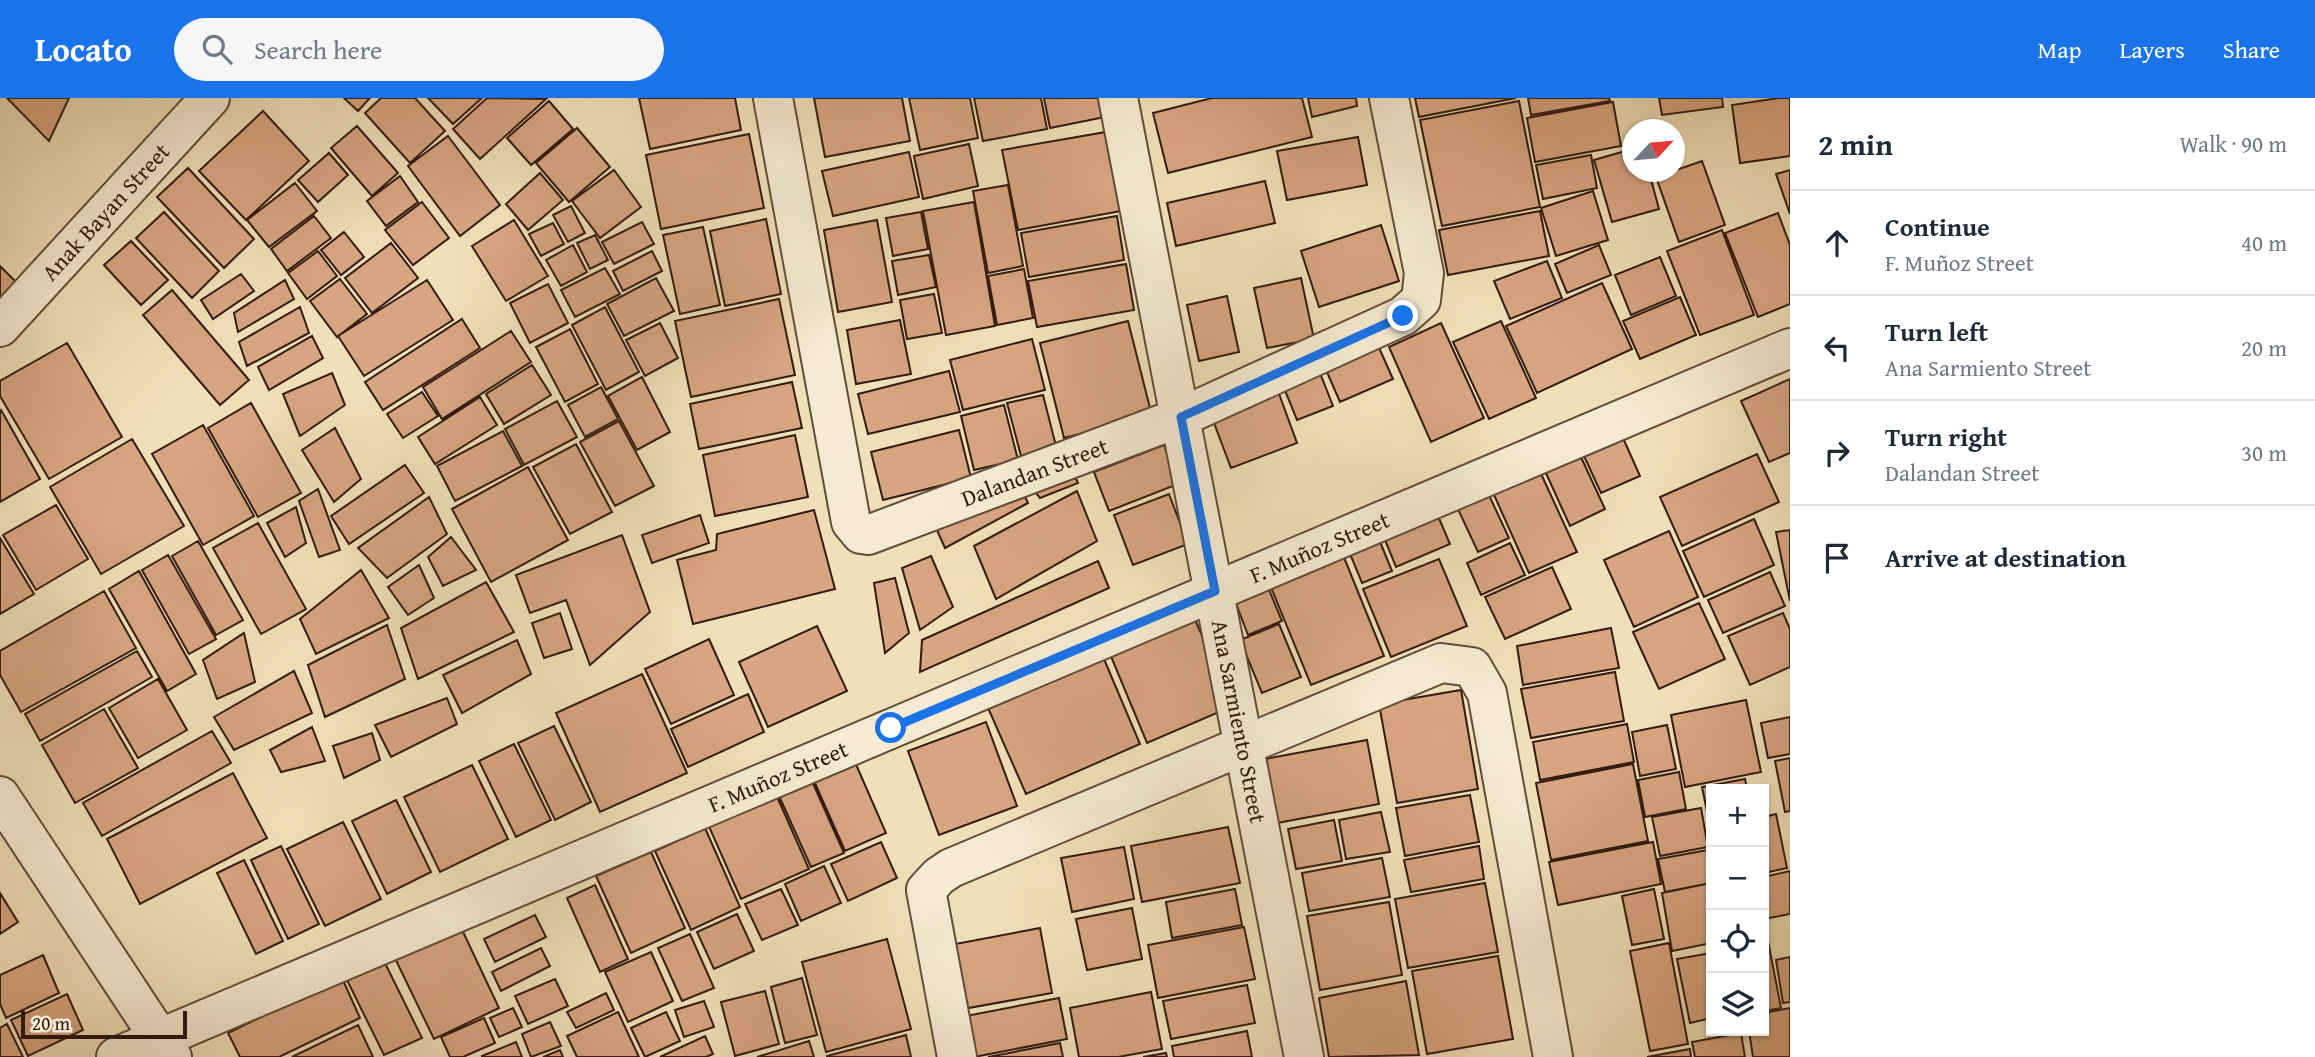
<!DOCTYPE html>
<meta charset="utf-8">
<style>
body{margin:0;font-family:"Gentium Book Plus",serif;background:#f6f6f7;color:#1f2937}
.controls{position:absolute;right:21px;bottom:21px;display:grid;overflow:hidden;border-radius:0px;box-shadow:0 2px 5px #0004}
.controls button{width:63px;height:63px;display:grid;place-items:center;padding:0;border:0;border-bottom:2px solid #e0e1e3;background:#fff;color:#1f2937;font:35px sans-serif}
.compass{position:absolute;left:1622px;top:21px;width:63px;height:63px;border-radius:50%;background:#fff;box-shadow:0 2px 5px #0004;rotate:64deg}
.scale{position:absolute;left:21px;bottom:18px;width:166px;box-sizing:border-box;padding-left:7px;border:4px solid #331b10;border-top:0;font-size:19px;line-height:24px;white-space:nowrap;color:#331b10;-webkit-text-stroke:5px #f5ebd2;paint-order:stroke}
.stop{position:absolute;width:21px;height:21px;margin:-16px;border:5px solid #1a73e8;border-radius:50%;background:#fff}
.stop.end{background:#1a73e8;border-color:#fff;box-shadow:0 2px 7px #0008}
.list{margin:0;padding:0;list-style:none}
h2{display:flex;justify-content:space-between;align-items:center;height:91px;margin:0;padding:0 28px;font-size:30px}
h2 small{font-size:23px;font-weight:400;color:#747a83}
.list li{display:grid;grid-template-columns:46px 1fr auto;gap:21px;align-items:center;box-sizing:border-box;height:105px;padding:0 28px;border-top:2px solid #e0e1e3}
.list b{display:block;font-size:26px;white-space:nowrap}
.list p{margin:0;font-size:23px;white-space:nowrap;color:#747a83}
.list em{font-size:23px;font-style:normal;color:#747a83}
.icon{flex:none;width:38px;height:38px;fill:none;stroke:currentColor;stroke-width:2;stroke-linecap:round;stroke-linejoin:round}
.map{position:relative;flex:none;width:1790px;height:959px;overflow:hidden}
header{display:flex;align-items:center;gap:42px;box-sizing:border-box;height:98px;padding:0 35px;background:#1a73e8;color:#fff}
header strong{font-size:33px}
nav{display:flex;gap:38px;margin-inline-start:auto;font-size:24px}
.search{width:490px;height:63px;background:#f6f6f7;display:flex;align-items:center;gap:18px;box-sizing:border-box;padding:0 24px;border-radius:38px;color:#747a83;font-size:26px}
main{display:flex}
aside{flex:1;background:#fff}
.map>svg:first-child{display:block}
.building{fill:#d7a581;stroke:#331b10;stroke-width:2}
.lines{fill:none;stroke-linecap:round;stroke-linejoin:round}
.minor-casing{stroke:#624c3a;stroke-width:42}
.minor{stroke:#f5ebd2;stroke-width:38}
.route{stroke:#1a73e8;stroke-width:9}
.labels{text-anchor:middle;stroke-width:7;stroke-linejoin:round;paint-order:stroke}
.street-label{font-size:23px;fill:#331b10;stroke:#f5ebd2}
</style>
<header>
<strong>Locato</strong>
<div class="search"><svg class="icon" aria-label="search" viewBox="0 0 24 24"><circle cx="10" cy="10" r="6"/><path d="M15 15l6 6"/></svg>Search here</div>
<nav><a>Map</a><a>Layers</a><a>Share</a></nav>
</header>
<main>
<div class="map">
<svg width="1790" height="959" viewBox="0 0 1790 959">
<rect width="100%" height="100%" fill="#f0e0b9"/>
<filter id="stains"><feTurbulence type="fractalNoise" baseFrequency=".00286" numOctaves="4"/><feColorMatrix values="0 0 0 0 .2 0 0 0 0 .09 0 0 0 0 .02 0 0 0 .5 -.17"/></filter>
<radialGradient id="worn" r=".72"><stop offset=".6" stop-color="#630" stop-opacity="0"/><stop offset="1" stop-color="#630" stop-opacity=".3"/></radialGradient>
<path class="building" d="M7 0H69L49 43Z
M344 0H370L358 13Z
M381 0H415L445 33 410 65 365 15Z
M428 0H482L453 26Z
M487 0 546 1 480 61 453 31Z
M639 0H735L741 32 650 51Z
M814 0H902L910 43 825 59Z
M909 0H970L978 40 920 52Z
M974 0H1041L1047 31 983 43Z
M1044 0H1101L1105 19 1050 30Z
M1212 0H1302L1312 39 1168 75 1153 15Z
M1308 0H1356L1357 8 1312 19Z
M1415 0H1516L1419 19Z
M1528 0H1609L1610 3 1531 17Z
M1659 0H1722L1723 9 1662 17Z
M1779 0H1790V58L1740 65 1732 7Z
M549 3 573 31 531 67 507 40Z
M1519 3 1540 109 1442 128 1420 22Z
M1613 4 1621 48 1535 64 1527 20Z
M263 13 309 63 246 122 199 73Z
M357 28 398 75 372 98 331 50Z
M577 30 610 69 569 104 536 65Z
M1106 34 1121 113 1018 132 1002 52Z
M749 36 764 110 661 131 646 57Z
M448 38 500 107 460 138 408 68Z
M1358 39 1367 87 1287 102 1277 53Z
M969 46 978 88 923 101 914 58Z
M1632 51V74H1649L1659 111 1612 124 1594 62Z
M909 54 919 99 833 118 822 73Z
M329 55 348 77 318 104 298 82Z
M1591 57 1597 90 1543 101 1536 67Z
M1702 63 1725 127 1679 144 1656 79Z
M188 70 254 141 224 170 157 99Z
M614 72 641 109 600 140 572 103Z
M1790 72V116L1776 76Z
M540 75 563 102 528 132 506 106Z
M400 78 418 104 386 128 367 103Z
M1265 83 1275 125 1176 148 1167 105Z
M295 85 317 113 269 149 247 122Z
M1008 87 1023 168 988 175 973 93Z
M1593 93 1608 142 1556 158 1541 110Z
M422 104 449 140 413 167 385 132Z
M974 104 995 228 946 237 923 113Z
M571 108 585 135 568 144 553 117Z
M1540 113 1549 158 1448 177 1439 132Z
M164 114 219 173 192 200 136 140Z
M921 114 928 151 893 158 886 120Z
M1778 115 1790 147V206L1758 219 1725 135Z
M314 118 331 140 287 173 271 151Z
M1117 118 1124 162 1029 179 1021 135Z
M766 121 781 196 725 208 710 133Z
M514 122 548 178 506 203 472 148Z
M877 122 892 204 838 214 824 132Z
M642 124 654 146 614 166 602 144Z
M553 125 564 146 541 158 529 136Z
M1381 127 1399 183 1319 209 1301 153Z
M703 129 720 207 680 216 663 137Z
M1722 132 1754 217 1700 237 1667 153Z
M344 134 364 159 341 177 321 152Z
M595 137 608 162 590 171 577 145Z
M131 143 168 182 141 207 104 167Z
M391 145 418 180 372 215 345 180Z
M573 147 587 174 561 188 546 162Z
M1599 147 1611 177 1567 195 1555 166Z
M318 153 337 178 307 201 288 175Z
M652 153 662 173 623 193 613 173Z
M929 157 936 189 898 197 892 163Z
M1660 159 1676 198 1631 217 1615 177Z
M1547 163 1562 200 1510 221 1494 183Z
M1126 166 1134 212 1037 229 1028 183Z
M0 168 17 185 0 203Z
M605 170 620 196 575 219 561 192Z
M1024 171 1033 220 997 227 988 178Z
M241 176 254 193 213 221 201 202Z
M656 180 674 213 624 238 607 206Z
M1301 180 1314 241 1267 250 1254 190Z
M340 181 367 216 337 239 310 203Z
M285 182 294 201 238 234 234 215Z
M427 182 453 222 364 278 338 238Z
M1602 185 1632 251 1537 295 1506 228Z
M548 186 568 225 530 245 510 205Z
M172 192 249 282 220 307 143 217Z
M934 196 942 235 907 241 900 202Z
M1227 198 1239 254 1199 263 1187 207Z
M1680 199 1696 237 1640 261 1623 223Z
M779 201 795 277 691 299 675 223Z
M300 209 309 235 247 268 239 244Z
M605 209 639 274 606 292 572 227Z
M462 221 480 250 383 312 365 284Z
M900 222 911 276 856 286 847 232Z
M1128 223 1152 318 1064 340 1040 245Z
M1501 223 1536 300 1489 321 1453 244Z
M660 225 678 260 645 278 626 242Z
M1441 225 1484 320 1431 344 1389 249Z
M570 231 598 286 565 304 536 249Z
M511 233 531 264 442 321 423 289Z
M312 238 323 260 269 292 258 269Z
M1032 241 1045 292 963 312 950 262Z
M1376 243 1393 281 1340 304 1323 265Z
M67 245 122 339 49 381 0 298V283Z
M532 267 551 297 504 326 486 296Z
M949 273 960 314 868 336 858 296Z
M332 275 345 307 300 338 283 296Z
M1320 275 1333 308 1297 322 1284 290Z
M642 279 670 334 637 352 608 298Z
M1790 281V355L1769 364 1741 303Z
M792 284 802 330 699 351 690 306Z
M601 289 618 321 585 339 568 307Z
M1278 293 1297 345 1231 370 1211 317Z
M422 294 438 318 403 340 387 316Z
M1043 297 1056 348 1021 358 1007 305Z
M480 299 497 327 435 366 418 339Z
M557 303 577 339 524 367 505 331Z
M251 305 301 395 258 419 208 330Z
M1004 307 1018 362 974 372 961 318Z
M1 312 40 381 0 404V313Z
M619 323 654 388 615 408 580 344Z
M203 327 254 418 203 447 152 356Z
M335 330 361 381 334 404 302 352Z
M959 332 971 380 883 402 871 354Z
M503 333 522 368 455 403 437 368Z
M795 337 808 399 715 418 703 357Z
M1623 340 1640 378 1601 395 1584 358Z
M132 341 184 428 101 476 50 389Z
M576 346 612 414 570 436 533 369Z
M1164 347 1178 386 1109 413 1094 374Z
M1757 356 1779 404 1682 448 1660 399Z
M1580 357 1605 411 1570 428 1545 373Z
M405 367 424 395 349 446 331 418Z
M1070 367 1078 385 1040 400 1029 386Z
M1537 367 1577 454 1529 475 1490 388Z
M528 369 568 442 491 484 452 411Z
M1020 388 1028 405 945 450 932 421Z
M318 391 340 452 319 459 299 403Z
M1077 393 1097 443 996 501 974 448Z
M1488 395 1509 440 1478 454 1457 409Z
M1169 396 1188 446 1133 467 1114 417Z
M429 399 447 436 387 480 358 450Z
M56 407 88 461 36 492 3 437Z
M296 409 306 445 285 459 267 425Z
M1435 411 1450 446 1396 469 1381 432Z
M814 412 835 491 693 526 677 462 716 452 717 436Z
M700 417 709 445 652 465 642 437Z
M1754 421 1774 467 1704 499 1683 453Z
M258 425 306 511 261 536 213 450Z
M1790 432V503L1776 434Z
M1669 433 1698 499 1634 529 1604 462Z
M1376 434 1392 473 1362 485 1346 446Z
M622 437 650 514 590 567 566 502 530 515 516 477Z
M451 439 476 472 443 488 428 459Z
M0 440 34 496 0 516Z
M198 443 243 522 216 537 172 458Z
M1510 445 1525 477 1481 497 1467 465Z
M1341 452 1384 558 1311 587 1268 482Z
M168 457 216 541 189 556 142 472Z
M931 458 953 509 920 532 902 470Z
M1439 461 1467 528 1391 559 1363 491Z
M1098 463 1109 490 920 574 922 542Z
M419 467 434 500 408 517 388 489Z
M1552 469 1571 511 1505 541 1485 499Z
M361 472 389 520 316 556 300 521Z
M139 473 196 576 167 593 109 491Z
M1770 474 1785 508 1723 535 1708 502Z
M895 480 909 535 885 555 874 485Z
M1265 482 1282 523 1248 537 1232 495Z
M486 484 514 534 418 581 401 530Z
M104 493 136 550 21 614 0 577V553Z
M1699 505 1725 561 1659 591 1633 534Z
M1189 508 1233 608 1147 645 1105 544Z
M560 515 572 551 544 560 532 525Z
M1783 515 1790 531V569L1750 587 1728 538Z
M1279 526 1301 579 1262 595 1240 542Z
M387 527 405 581 325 619 308 567Z
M817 528 847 593 768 629 739 564Z
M1611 530 1619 570 1523 587 1517 548Z
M244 535 255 584 217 601 203 562Z
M709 541 734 597 671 626 645 571Z
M517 542 531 576 462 615 443 577Z
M137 553 152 579 40 643 25 616Z
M1101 554 1140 646 1026 696 985 603Z
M294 573 312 615 234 652 214 619Z
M1615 574 1624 623 1531 640 1521 591Z
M642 576 687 675 600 714 556 615Z
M158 581 187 632 138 660 109 610Z
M1461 592 1478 691 1397 705 1379 606Z
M748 596 764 634 688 669 671 631Z
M447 600 457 626 391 659 375 627Z
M1746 602 1761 674 1685 689 1671 617Z
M104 611 138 670 75 705 42 647Z
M1790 619V656L1768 660 1761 625Z
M986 624 1017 708 939 737 908 653Z
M1627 626 1634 664 1540 682 1533 644Z
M1667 627 1676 671 1640 678 1632 634Z
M554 628 591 704 555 722 518 645Z
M312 629 325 663 281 674 270 652Z
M212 633 231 665 102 738 83 705Z
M372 635 380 662 344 680 333 648Z
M1367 642 1379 706 1277 725 1265 661Z
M514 646 551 722 516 739 479 663Z
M851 655 886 735 845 753 810 674Z
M1790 660V713L1785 714 1775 663Z
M1633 666 1648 743 1551 762 1536 685Z
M472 667 508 741 440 774 404 699Z
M808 674 844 755 811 769 775 689Z
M1679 674 1686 711 1645 719 1638 682Z
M233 675 267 740 140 806 107 741Z
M1745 681 1747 691H1711V722L1709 723 1702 689Z
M775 694 809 771 741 801 707 724Z
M1470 697 1479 744 1405 758 1396 710Z
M396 702 431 774 387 796 352 723Z
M1701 710 1708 749 1660 758 1652 719Z
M1381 714 1390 754 1346 761 1339 722Z
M1776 716 1787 770 1764 775V719Z
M1334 722 1342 763 1296 771 1288 731Z
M343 724 381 801 325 828 287 751Z
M1228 729 1240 785 1142 804 1131 748Z
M705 730 740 809 691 832 655 753Z
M881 744 897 780 848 803 831 766Z
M1653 744 1661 786 1558 807 1549 764Z
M281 748 319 826 288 841 251 762Z
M1479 748 1484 781 1411 794 1404 762Z
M1124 749 1134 801 1072 814 1061 760Z
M1708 752 1711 785 1665 794 1658 761Z
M651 754 685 830 631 855 596 778Z
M1382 760 1390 799 1309 813 1302 775Z
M244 762 283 843 256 856 217 775Z
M824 768 841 805 801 823 785 786Z
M1790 773V816L1764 821V779Z
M1485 785 1498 854 1408 870 1395 801Z
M1711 785V845L1672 853 1662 795Z
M595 787 628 861 600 874 567 800Z
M781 791 798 827 762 842 745 806Z
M1235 791 1242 827 1172 840 1166 804Z
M1654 791 1664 841 1632 847 1622 798Z
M0 795 18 824 0 836Z
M1389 804 1402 877 1320 892 1307 818Z
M1132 810 1142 861 1087 872 1076 821Z
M737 816 754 853 714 871 697 834Z
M535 817 546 839 495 864 484 841Z
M456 819 499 910 434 941 390 850Z
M1244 829 1255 881 1158 900 1148 847Z
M1040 830 1052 895 963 911 950 847Z
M690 836 714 890 682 903 658 850Z
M1767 838 1781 910 1764 913V839Z
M887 841 911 931 826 954 802 864Z
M1669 845 1688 946 1650 953 1630 853Z
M541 850 550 868 501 893 492 874Z
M651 854 673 903 628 924 605 874Z
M1711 855V920L1690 925 1677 861Z
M43 857 59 895 6 920 0 906V877Z
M1498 858 1513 941 1427 956 1412 873Z
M382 859 422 940 384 957 344 876Z
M1790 859V904L1783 905 1776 862Z
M342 880 360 920 279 959H240L228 935Z
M802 880 817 937 785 945 771 889Z
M555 881 568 908 528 926 515 898Z
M1406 883 1419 957 1329 959 1319 900Z
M1247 887 1255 925 1171 941 1163 903Z
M765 893 779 946 735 958 721 904Z
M1151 894 1162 951 1118 959H1079L1070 910Z
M606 895 614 912 576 930 567 914Z
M67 896 83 932 28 958 11 922Z
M1059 900 1067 941 974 959 966 918Z
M704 903 714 929 684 939 675 912Z
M513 910 522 929 499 939 490 920Z
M1790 910V959H1753L1749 933H1764V915Z
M618 914 639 959H577L567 938Z
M666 914 680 943 645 959 631 930Z
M484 920 495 945 463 959H450L441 939Z
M550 924 561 948 531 959 522 936Z
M7 926 23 959H0V930Z
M358 927 373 959H292Z
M1247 933 1252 959H1174L1172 948Z
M1741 935 1745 959H1695L1692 944Z
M906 937 911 959H827V958Z
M705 938 713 956 706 959H660Z
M809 943 814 959H757Z
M516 944 522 959H482V958Z
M1060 945 1063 959H988Z
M1690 951 1691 959H1647Z
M560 952 563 959H543Z
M1166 955 1167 959H1143Z"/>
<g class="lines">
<g class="minor-casing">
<g id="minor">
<path id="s1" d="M773 0 851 424 861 436 868 437 1181 319 1403 218 1421 202 1424 175 1389 0"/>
<path id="s2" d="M1118 0 1304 959"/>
<path id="s3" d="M0 229 210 0"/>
<path d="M0 698 172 959"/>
<path id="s4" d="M116 959 1790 250"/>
<path d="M957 959 926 792 939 778 951 770 1441 565 1472 569 1487 595 1553 959"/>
</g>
</g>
<use href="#minor" class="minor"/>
</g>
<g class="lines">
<path class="route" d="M891 630 1215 493 1181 319 1403 218"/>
</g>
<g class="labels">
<g class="street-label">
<text dy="8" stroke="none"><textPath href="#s3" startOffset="156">Anak Bayan Street</textPath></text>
<text dy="8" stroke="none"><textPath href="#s1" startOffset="632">Dalandan Street</textPath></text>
<text dy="8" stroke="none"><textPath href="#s4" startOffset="1307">F. Muñoz Street</textPath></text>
<text dy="8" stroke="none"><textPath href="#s2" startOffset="635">Ana Sarmiento Street</textPath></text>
<text dy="8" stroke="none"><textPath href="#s4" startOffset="719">F. Muñoz Street</textPath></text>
</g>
</g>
<rect width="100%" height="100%" filter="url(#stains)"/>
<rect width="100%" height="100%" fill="url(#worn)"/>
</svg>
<div class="controls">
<button>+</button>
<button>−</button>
<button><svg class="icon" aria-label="locate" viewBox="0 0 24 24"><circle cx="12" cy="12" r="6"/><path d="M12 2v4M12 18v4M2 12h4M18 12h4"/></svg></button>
<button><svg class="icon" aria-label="layers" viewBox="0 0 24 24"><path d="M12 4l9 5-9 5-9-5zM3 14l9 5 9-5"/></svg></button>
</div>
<svg class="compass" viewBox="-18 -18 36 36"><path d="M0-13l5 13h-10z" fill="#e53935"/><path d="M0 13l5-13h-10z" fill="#747a83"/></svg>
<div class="scale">20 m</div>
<div class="stop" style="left:891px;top:630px"></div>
<div class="stop end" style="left:1403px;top:218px"></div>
</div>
<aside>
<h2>2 min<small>Walk · 90 m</small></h2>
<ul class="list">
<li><svg class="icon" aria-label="ahead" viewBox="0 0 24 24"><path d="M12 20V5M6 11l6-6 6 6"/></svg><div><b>Continue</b><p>F. Muñoz Street</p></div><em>40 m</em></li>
<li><svg class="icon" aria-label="left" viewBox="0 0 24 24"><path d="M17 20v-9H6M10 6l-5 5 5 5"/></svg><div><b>Turn left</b><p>Ana Sarmiento Street</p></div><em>20 m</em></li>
<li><svg class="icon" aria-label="right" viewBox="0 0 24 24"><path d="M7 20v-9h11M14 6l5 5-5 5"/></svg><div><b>Turn right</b><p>Dalandan Street</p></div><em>30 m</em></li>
<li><svg class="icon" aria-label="arrive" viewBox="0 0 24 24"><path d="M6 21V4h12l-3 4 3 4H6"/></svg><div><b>Arrive at destination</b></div></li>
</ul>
</aside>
</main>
